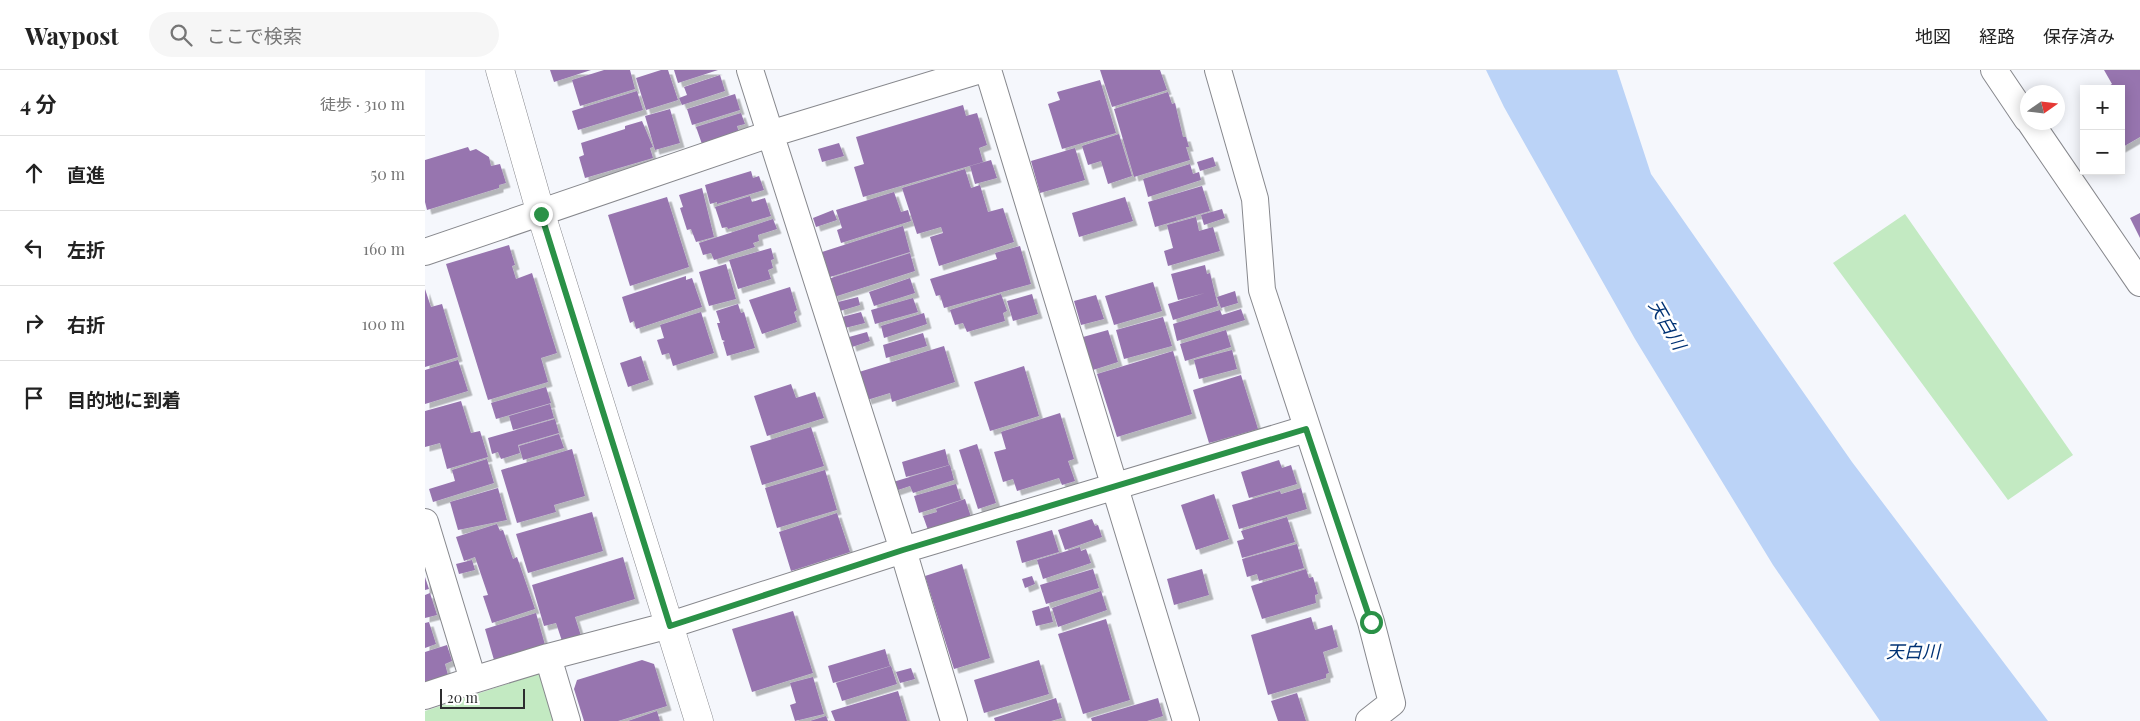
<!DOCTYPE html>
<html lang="ja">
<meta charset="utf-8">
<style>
body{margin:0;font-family:"Playfair Display","Noto Sans JP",serif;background:#f6f6f6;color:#222}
.controls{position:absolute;right:15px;top:15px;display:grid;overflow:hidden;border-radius:0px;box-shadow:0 2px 12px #0003}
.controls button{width:45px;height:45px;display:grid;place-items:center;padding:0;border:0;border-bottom:1px solid #e0e0e0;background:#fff;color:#222;font:25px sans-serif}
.compass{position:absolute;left:1595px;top:15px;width:45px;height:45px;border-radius:50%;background:#fff;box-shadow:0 2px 12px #0003;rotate:76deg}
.scale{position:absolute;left:15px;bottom:12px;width:85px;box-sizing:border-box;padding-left:5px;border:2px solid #2d2d2f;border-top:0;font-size:14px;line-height:18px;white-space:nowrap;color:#2d2d2f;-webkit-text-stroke:4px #fff;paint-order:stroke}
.stop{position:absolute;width:15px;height:15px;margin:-11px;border:4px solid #2a9147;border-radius:50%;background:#fff}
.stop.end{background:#2a9147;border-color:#fff;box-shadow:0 1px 5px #0008}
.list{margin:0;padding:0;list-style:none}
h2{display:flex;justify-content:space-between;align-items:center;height:65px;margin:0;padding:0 20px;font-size:21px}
h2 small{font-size:16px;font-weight:400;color:#767676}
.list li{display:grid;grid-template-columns:32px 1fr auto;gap:15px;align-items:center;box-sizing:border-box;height:75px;padding:0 20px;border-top:1px solid #e0e0e0}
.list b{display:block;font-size:19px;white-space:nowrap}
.list em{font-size:16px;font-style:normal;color:#767676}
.icon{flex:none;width:28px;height:28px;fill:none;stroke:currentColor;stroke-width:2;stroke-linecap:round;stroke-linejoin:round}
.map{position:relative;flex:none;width:1715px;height:651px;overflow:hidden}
header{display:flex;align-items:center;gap:30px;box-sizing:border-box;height:70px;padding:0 25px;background:#fff;border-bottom:1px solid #e0e0e0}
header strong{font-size:24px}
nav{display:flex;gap:28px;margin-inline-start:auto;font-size:18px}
.search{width:350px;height:45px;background:#f6f6f6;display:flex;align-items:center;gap:12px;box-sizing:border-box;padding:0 18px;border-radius:28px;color:#767676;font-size:19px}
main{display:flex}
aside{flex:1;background:#fff}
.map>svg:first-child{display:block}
.green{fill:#c3eac2}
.water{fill:#bbd3f7}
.building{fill:#9775af;filter:url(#shadow)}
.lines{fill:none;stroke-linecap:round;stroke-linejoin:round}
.minor-casing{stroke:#87888d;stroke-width:28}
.tertiary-casing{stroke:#87888d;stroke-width:29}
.minor{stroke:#fff;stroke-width:26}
.tertiary{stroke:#fff;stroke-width:28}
.route{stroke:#2a9147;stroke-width:6}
.labels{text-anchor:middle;stroke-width:5;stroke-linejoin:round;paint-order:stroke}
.water-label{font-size:18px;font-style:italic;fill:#003274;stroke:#fff}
</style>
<header>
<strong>Waypost</strong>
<div class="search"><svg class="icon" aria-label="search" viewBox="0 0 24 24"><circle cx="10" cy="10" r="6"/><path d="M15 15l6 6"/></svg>ここで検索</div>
<nav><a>地図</a><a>経路</a><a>保存済み</a></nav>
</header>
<main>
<aside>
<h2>4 分<small>徒歩 · 310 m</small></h2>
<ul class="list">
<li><svg class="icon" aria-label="ahead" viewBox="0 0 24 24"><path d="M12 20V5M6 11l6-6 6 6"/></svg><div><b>直進</b></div><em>50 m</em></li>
<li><svg class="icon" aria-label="left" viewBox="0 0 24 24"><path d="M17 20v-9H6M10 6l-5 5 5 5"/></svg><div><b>左折</b></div><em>160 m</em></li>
<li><svg class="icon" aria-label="right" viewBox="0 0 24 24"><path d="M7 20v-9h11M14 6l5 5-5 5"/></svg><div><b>右折</b></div><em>100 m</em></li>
<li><svg class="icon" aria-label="arrive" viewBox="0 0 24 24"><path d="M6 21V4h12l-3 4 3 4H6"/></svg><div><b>目的地に到着</b></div></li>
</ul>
</aside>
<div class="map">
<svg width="1715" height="651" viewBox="0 0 1715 651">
<defs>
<filter id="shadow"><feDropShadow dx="4.5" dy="4.5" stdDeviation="0" flood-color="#0004"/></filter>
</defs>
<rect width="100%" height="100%" fill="#f5f7fc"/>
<path class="green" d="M1480 144 1648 385 1583 430 1408 193Z
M115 603 129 651H0V641Z"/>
<path class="water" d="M1061 0H1192L1226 104 1427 392 1623 651H1455L1348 495 1210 269 1079 37Z"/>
<path class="building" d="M125 0H166L129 12Z
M179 0H205L210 19 155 36 147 10Z
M236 0H243L253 30 221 40 211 8Z
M249 0H293L253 13Z
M675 0H735L742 20 687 37Z
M1679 0H1715V67L1696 78V19H1679L1687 14Z
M295 5 300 21 257 35 254 28 262 25 259 17Z
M675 10 691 63 637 79 623 34 635 30 632 22Z
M212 21 218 40 153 60 147 41Z
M743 22 747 34 750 33 758 67H761L764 77H761L765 90 709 107 689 39Z
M310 24 315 40 267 55 262 39Z
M538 35 541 46 552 43 562 75 554 78 558 92 438 127 429 97 439 94 431 67Z
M245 39 255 73 230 80 220 46Z
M316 43 320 54 312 56 315 66 278 77 271 57Z
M217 51 228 77 225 78 228 88 160 108 154 87 159 85 156 73 200 59V56Z
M694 64 707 106 683 114 676 91 663 95 657 76Z
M414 73 419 86 397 92 393 79Z
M43 77 45 81 51 79 64 87 66 96 75 94 81 113 74 115V118L2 140 0 132V90Z
M650 78 660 110 615 123 606 91Z
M788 87 791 96 775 101 772 92Z
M566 90 572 108 550 114 545 96Z
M765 94 768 104 774 102 776 110 723 127 718 109Z
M540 99 546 118 555 115 563 142 578 138 589 172 514 196 505 167 518 163 516 157 492 164 477 118Z
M326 101 328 108 334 106 339 120 292 134V132L285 134 280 115Z
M777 116 785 141 730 157 723 132Z
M277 118 289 167 271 172 266 159 262 160 255 138 258 137 254 125Z
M469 122 476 142 483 140 486 151 416 173 412 160 417 158 411 140Z
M325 126 327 132 340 128 346 146 303 159 302 157 297 158 290 137Z
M242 127 264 197 205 216 183 145Z
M700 127 708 151 654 167 647 143Z
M797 139 800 148 779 155 776 145Z
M408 140 412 150 391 157 388 148Z
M1715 143V168L1705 148Z
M771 147 774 161 788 157 795 181 743 196 739 181 748 178 742 155Z
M348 149 352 159 333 165 334 171 328 173 330 177 289 190 286 183 278 185 274 173Z
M478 156 485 182 405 207 397 182Z
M84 175 90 195 87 196 91 209 107 203 132 283 116 288 123 312 63 330 21 194Z
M595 176 606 214 519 238 515 225 511 226 505 209 572 189 570 183Z
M346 178 349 189 346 190 348 198 343 200 346 209 313 219 304 190Z
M485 183 490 201 409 227 403 209Z
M301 194 311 229 284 236 274 202Z
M780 195 782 204 785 203 793 236 748 250 743 234 780 223 753 230 746 204Z
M261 206V210L267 208 277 237 211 259 209 251 205 253 197 227Z
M485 208 490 223 449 236 444 222Z
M728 212 737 241 689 255 680 226Z
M365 217 372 240 369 242 372 252 337 264 324 230Z
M0 219 6 237 17 234 33 287 0 297Z
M810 221 813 233 796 238 792 227Z
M576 224 582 241 578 243 580 251 542 262 538 253 530 255 525 240Z
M607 224 613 244 588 251 582 231Z
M671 225 679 249 656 255 649 231Z
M433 227 435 235 415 241 413 232Z
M488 228 493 242 450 254 446 240Z
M313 234 316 243 319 242 330 278 302 286 298 272 300 271 297 270 292 253H295L291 241Z
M816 239 820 250 752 271 748 254 795 240 797 245Z
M276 242 289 283 248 296 244 283 237 285 232 270 239 268 235 255Z
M436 242 440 253 420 258 417 247Z
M499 243 502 254 459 268 456 256Z
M738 247 747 276 699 289 691 260Z
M683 260 693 292 668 300 658 267Z
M801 260 806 277 760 291 755 274Z
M442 262 445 271 427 277 424 267Z
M498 263 502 276 461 288 458 275Z
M519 276 530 312 467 332 465 323 442 330 434 302Z
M807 280 812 299 774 309 769 290Z
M748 281 767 344 692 367 672 304Z
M216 286 224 310 203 317 195 293Z
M33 290 43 321 0 334V300Z
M599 296 614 346 565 361 549 312Z
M816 305 833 359 784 373 768 320Z
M366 314 371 328 390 322 399 348 342 366 329 326Z
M121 317 126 333 71 349 66 333Z
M36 331 46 363 55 361 63 387 22 399 15 373 0 377V341Z
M125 334 129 348 88 360 84 346Z
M635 343 649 389 643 391 650 411 637 415 634 408 592 421 588 409 578 412 569 382 581 379 576 362Z
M130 349 134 363 93 375 95 383 76 389 73 382 67 384 63 368Z
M386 357 399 396 337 415 325 376Z
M134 364 139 378 98 390 94 376Z
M552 374 571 433 553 439 534 380Z
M147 379 160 426 129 435 131 442 92 453 76 400Z
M520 379 524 395 481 407 477 392Z
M62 389 69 413 8 432 4 419 30 411 27 400Z
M854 390 857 398 866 395 872 414 824 428 816 402Z
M525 395 529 410 488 423 485 416 470 421 468 412Z
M400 400 412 440 352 458 340 418Z
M531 414 536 430 494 443 489 426Z
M73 418 82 450 33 460 25 432Z
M876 418 882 439 814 459 807 435 855 421 856 424Z
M789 424 804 469 771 480 756 435Z
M540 429 546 447 503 460 498 446 512 442 511 439Z
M167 442 178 481 103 503 91 464Z
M412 443 425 482 366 501 354 462Z
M862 447 870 472 817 488 812 471 819 469 816 461Z
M667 449 670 456 673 455 677 467 640 480 633 460Z
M72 454 75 461 78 460 88 489 92 487 110 539 67 553 58 526 63 525 50 487 39 491 31 467Z
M627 460 634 482 597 493 591 471Z
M872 474 879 498 834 511 832 504 822 507 817 489Z
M655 477 656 481 661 479 666 493 618 509 612 490Z
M198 487 210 529 150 547 156 566 137 571 131 553 119 556 107 515Z
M47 490 50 500 34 504 31 494Z
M537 494 565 588 529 599 500 506Z
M668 499 674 518 621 534 615 515Z
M777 499 784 525 749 535 742 509Z
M881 499 884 508 888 507 893 524 890 525 891 533 837 549 826 516Z
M607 506 610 514 600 518 597 509Z
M0 507 4 519 0 520Z
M676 521 682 540 633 557 627 538Z
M5 523 12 545 0 548V525Z
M624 536 628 552 611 556 607 541Z
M368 541 388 603 327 622 307 559Z
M111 543 120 575 69 590 60 559Z
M886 547 890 560 907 555 913 577 898 582 904 603 901 604V608L843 625 826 565Z
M681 549 705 630 658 644 633 564Z
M4 552 11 574 0 578V553Z
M22 575 27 591 20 594 24 609 0 617V582Z
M460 579 465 596 408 613 403 596Z
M217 590 229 594 242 636 193 651H159L149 619 152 610Z
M614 590 624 624 559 643 549 610Z
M466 596 472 614 417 631 411 613Z
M486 598 490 609 475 613 471 602Z
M388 607 399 644 370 651 365 635 371 633 365 613Z
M473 621 482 651H410L406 641Z
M872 623 881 651H853L846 631Z
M631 628 637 648 626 651H570L569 648Z
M733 628 738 646 722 651H667L666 648Z
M232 641 235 651H203Z
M401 646 403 651H385Z"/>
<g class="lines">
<g class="minor-casing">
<path id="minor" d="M325 0 478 480 529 651
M563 0 761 651
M793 0 830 129 837 220 946 552 967 633 944 651
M1569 0 1602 49
M1605 52 1715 213
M0 182 345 64 555 0
M0 452 48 610 0 626
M123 587 142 651
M48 610 123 587 245 555 478 480 881 359"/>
</g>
<g class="tertiary-casing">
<path id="tertiary" d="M75 0 116 144 274 651"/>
</g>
<use href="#minor" class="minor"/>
<use href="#tertiary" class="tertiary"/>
</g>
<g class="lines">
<path class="route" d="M116 144 245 556 478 480 881 359 946 552"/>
</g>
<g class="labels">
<g class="water-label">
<text transform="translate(1242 255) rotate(60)" y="6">天白川</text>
<text x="1488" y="588">天白川</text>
</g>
</g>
</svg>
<div class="controls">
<button>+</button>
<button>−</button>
</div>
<svg class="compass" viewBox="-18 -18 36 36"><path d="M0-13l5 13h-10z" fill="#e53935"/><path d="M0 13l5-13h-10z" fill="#767676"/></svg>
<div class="scale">20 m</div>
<div class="stop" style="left:946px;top:552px"></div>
<div class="stop end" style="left:116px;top:144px"></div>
</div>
</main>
